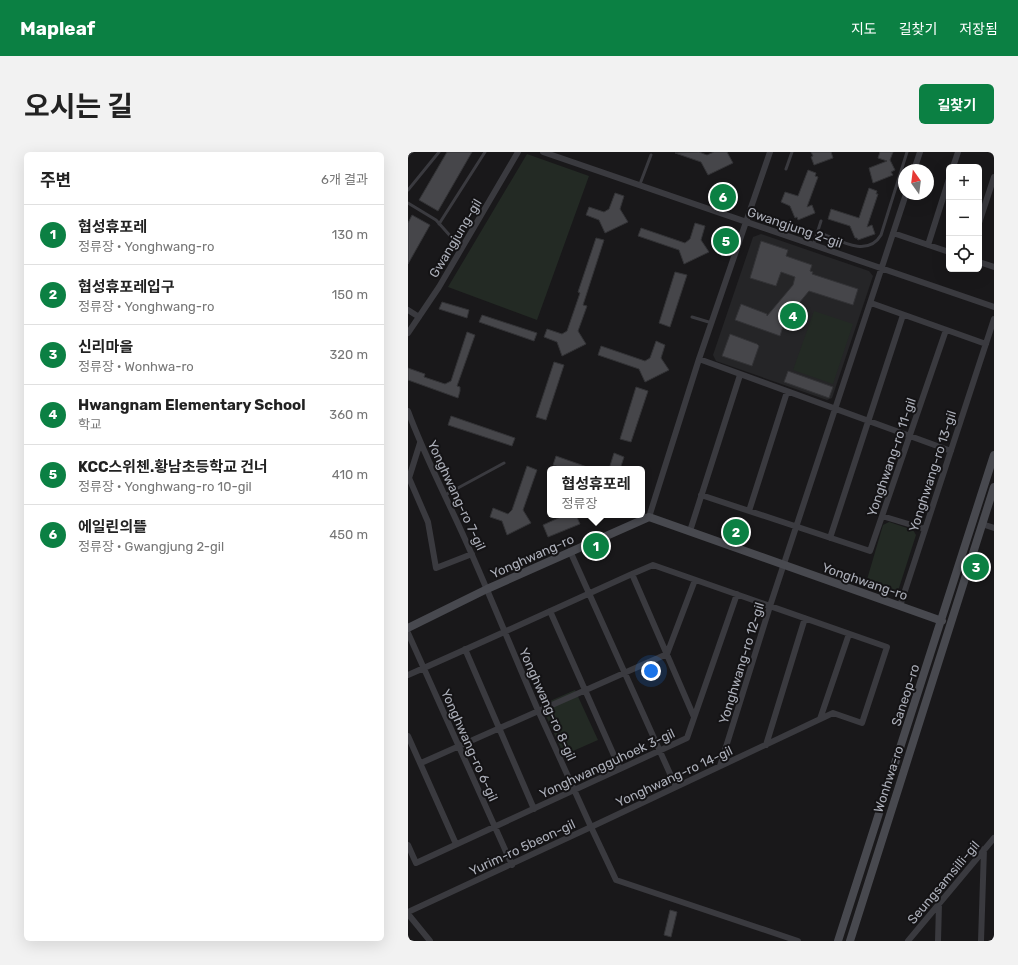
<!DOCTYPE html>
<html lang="ko">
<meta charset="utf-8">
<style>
body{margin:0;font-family:Rubik,"Noto Sans KR",sans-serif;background:#f2f2f2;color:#222}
.controls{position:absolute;right:12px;top:12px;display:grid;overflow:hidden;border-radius:6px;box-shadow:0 4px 16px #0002}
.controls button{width:36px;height:36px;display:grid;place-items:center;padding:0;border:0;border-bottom:1px solid #e0e0e0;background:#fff;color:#222;font:20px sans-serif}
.compass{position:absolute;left:490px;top:12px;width:36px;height:36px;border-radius:50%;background:#fff;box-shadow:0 4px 16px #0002;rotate:346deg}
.you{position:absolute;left:243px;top:519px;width:14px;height:14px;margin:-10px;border:3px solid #fff;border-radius:50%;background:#1a73e8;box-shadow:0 0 0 6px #1a73e833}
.badge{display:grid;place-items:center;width:26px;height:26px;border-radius:50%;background:#0b8043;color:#fff;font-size:13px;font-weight:700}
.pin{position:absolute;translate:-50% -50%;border:2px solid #fff;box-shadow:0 1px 4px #0006}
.popup{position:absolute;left:139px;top:314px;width:98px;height:52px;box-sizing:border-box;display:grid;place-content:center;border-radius:6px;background:#fff;filter:drop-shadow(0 1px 3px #0005);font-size:13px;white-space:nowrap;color:#767676}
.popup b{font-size:15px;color:#222}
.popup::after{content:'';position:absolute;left:50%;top:100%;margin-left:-8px;border:8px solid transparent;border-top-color:#fff}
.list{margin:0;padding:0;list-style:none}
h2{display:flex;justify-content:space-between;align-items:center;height:52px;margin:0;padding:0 16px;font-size:17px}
h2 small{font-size:13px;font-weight:400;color:#767676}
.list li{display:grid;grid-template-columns:26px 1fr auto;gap:12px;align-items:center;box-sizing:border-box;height:60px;padding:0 16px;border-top:1px solid #e0e0e0}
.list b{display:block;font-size:15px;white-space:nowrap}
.list p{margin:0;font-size:13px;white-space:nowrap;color:#767676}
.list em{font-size:13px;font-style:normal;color:#767676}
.icon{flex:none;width:22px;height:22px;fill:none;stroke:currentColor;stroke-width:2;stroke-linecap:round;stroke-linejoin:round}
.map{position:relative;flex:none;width:586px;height:789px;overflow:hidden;border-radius:6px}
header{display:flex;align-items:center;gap:24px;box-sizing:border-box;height:56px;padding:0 20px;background:#0b8043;color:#fff}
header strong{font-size:19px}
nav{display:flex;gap:22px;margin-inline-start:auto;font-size:14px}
.intro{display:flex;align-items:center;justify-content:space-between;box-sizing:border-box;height:96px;padding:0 24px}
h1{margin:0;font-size:28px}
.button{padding:10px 18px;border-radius:6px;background:#0b8043;color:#fff;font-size:14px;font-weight:700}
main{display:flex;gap:24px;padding:0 24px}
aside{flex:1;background:#fff;border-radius:6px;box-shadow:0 4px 16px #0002}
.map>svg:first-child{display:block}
.built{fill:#252527}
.green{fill:#232a24}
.building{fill:#46464a;stroke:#333336}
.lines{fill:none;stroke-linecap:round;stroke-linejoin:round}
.lane{stroke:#3a3a3f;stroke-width:3}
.street{stroke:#3a3a3f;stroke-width:6}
.secondary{stroke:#48494f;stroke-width:8}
.labels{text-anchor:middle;stroke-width:4;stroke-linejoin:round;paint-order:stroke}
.street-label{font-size:13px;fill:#acafb9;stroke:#141315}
</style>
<header>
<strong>Mapleaf</strong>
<nav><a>지도</a><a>길찾기</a><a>저장됨</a></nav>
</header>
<div class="intro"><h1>오시는 길</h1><a class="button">길찾기</a></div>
<main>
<aside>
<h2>주변<small>6개 결과</small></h2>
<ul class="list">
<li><span class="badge">1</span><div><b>협성휴포레</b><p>정류장 · Yonghwang-ro</p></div><em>130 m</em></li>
<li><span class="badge">2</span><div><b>협성휴포레입구</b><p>정류장 · Yonghwang-ro</p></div><em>150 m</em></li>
<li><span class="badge">3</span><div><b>신리마을</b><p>정류장 · Wonhwa-ro</p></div><em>320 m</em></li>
<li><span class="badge">4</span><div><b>Hwangnam Elementary School</b><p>학교</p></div><em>360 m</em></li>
<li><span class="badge">5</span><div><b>KCC스위첸.황남초등학교 건너</b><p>정류장 · Yonghwang-ro 10-gil</p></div><em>410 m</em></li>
<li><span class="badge">6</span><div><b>에일린의뜰</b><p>정류장 · Gwangjung 2-gil</p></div><em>450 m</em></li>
</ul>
</aside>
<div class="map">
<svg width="586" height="789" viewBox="0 0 586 789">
<rect width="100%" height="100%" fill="#19181a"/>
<path class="built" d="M353 82 461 119 465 124 424 246 419 248 308 209 305 203 345 85Z"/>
<path class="green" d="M119 2 181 24 129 168 40 135Z
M406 159 445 172 425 232 385 218Z
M481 370 505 378 508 383 490 439 485 441 458 431 475 373Z
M167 538 190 588 156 603 133 553Z"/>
<path class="building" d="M39 0H64L30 59 11 48Z
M291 0 299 3 306 0H319L325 11 300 23 293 10 267 1Z
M403 0H423L425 6 406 13 403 5 405 4Z
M472 0H485L482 8 487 18 483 20 485 23 465 31 461 16 479 9 470 6Z
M400 18 408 21 407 24 410 25 399 55 404 53 407 61 390 68 389 65 387 66 382 54 373 50 377 40 390 44Z
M461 36 469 39 468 42H470L459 75 464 73 467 82 450 88 449 86H447L442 74 420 67 423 57 451 66Z
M207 41 216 44 212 57 220 70 197 81 191 68 178 63 181 55 196 60 201 57Z
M4 63 22 73 0 112V71Z
M287 71 297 74 293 88 301 100 276 112 271 98 230 84 233 76 277 91 282 87Z
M188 86 196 88 175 153 179 154 170 179 178 192 154 204 149 190 136 185 139 177 154 182 159 179 172 141 170 140Z
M353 89 380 98 378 104 404 113 402 119 405 120 404 122 450 137 445 153 401 139 377 168 372 184 327 168 333 152 359 162V164L385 133 387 125 373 120 368 134 342 126Z
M267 120 279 123 262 175 251 171Z
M34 150 61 158 59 166 31 157Z
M74 163 129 181 126 189 71 170Z
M59 180 67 183 49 234 52 235V239L50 246 0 228V216L17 222 16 225 37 232 43 229Z
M322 182 349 192 351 194 344 214 314 204Z
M248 189 257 193 253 206 261 218 237 230 231 217 190 203 193 194 237 209 242 206Z
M146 210 156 213 138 268 128 265Z
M380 219 425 235 421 246 376 230Z
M228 235 240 239 223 290 212 287Z
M43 264 107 286 104 294 40 273Z
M206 301 216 305 212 317H201Z
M148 304 182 316V317H157L145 313Z
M119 314 129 318 115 358 123 371 99 383 94 369 82 365 85 356 100 362 104 358Z
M157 363H168L172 372 140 385 135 373Z
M262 758 269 760 263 785 256 783Z"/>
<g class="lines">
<path class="lane" d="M378 17 384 0
M232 32 243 3
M0 38 31 0
M0 51 28 68 53 96
M31 72 77 0
M410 80C429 87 459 107 473 83L499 0
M405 94 413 69
M284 165 304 171
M37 343 96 311"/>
<path class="street" d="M135 0 586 155
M0 1 1 0
M545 15 550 0
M506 18 512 0
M571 71 586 25
M485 81 541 100
M520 93 541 27
M571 110 586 115
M463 151 578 192
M0 158 11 165
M0 181 31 135 110 0
M291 207 543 299
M0 259C18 308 43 354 64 403 86 453 107 505 129 556 147 596 165 635 183 675L425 561 454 571 479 495 245 413 224 422C149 456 75 490 0 523
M12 291 1 326 20 370 28 416 64 402
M293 343 462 399 538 178
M341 359 379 240
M474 364 517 377
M241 365 291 207 362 0
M574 372 586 376
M282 379 332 223
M422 386 495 163
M162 399 268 635
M224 422 286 565
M492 454 586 167
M142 459 212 617
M0 481 104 713
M57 497 126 657
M412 567 441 482
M0 584 48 692
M358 593 397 466
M13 611 259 502 287 428
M312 614 362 454 498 42
M0 693 8 711 279 586 329 442
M0 760 183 675 208 728 390 789
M0 762 22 789
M500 789 586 686
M530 789 531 752
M573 789 576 697"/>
<path class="secondary" d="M0 476 79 437 241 365 534 469
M430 789 586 303
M442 789 586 335"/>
</g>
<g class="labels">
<g class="street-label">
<text transform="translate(387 75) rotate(19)" y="5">Gwangjung 2-gil</text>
<text transform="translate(47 86) rotate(-59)" y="5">Gwangjung-gil</text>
<text transform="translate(483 305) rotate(-71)" y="5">Yonghwang-ro 11-gil</text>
<text transform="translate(524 319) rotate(-72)" y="5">Yonghwang-ro 13-gil</text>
<text transform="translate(49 343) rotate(65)" y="5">Yonghwang-ro 7-gil</text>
<text transform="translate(124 404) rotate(-24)" y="5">Yonghwang-ro</text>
<text transform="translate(457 429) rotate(19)" y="5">Yonghwang-ro</text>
<text transform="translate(333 511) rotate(-73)" y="5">Yonghwang-ro 12-gil</text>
<text transform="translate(497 543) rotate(-72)" y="5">Saneop-ro</text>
<text transform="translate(140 552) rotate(66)" y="5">Yonghwang-ro 8-gil</text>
<text transform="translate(62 593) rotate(66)" y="5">Yonghwang-ro 6-gil</text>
<text transform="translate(199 611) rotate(-25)" y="5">Yonghwangguhoek 3-gil</text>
<text transform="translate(266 624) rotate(-25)" y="5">Yonghwang-ro 14-gil</text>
<text transform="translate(480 627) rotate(-72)" y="5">Wonhwa-ro</text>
<text transform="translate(114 695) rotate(-25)" y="5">Yurim-ro 5beon-gil</text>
<text transform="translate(535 730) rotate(-50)" y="5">Seungsamsilli-gil</text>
</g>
</g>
</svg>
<div class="controls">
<button>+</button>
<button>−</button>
<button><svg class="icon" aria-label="locate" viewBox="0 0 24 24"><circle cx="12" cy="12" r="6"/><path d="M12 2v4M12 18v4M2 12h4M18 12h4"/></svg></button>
</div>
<svg class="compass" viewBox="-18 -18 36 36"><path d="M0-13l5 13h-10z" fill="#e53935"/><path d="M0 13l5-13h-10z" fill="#767676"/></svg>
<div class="you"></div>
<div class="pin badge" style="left:188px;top:394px">1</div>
<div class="popup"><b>협성휴포레</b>정류장</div>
<div class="pin badge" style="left:328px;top:380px">2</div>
<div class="pin badge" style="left:568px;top:415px">3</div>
<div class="pin badge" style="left:385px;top:164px">4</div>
<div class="pin badge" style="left:318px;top:89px">5</div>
<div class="pin badge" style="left:315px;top:45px">6</div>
</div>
</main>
